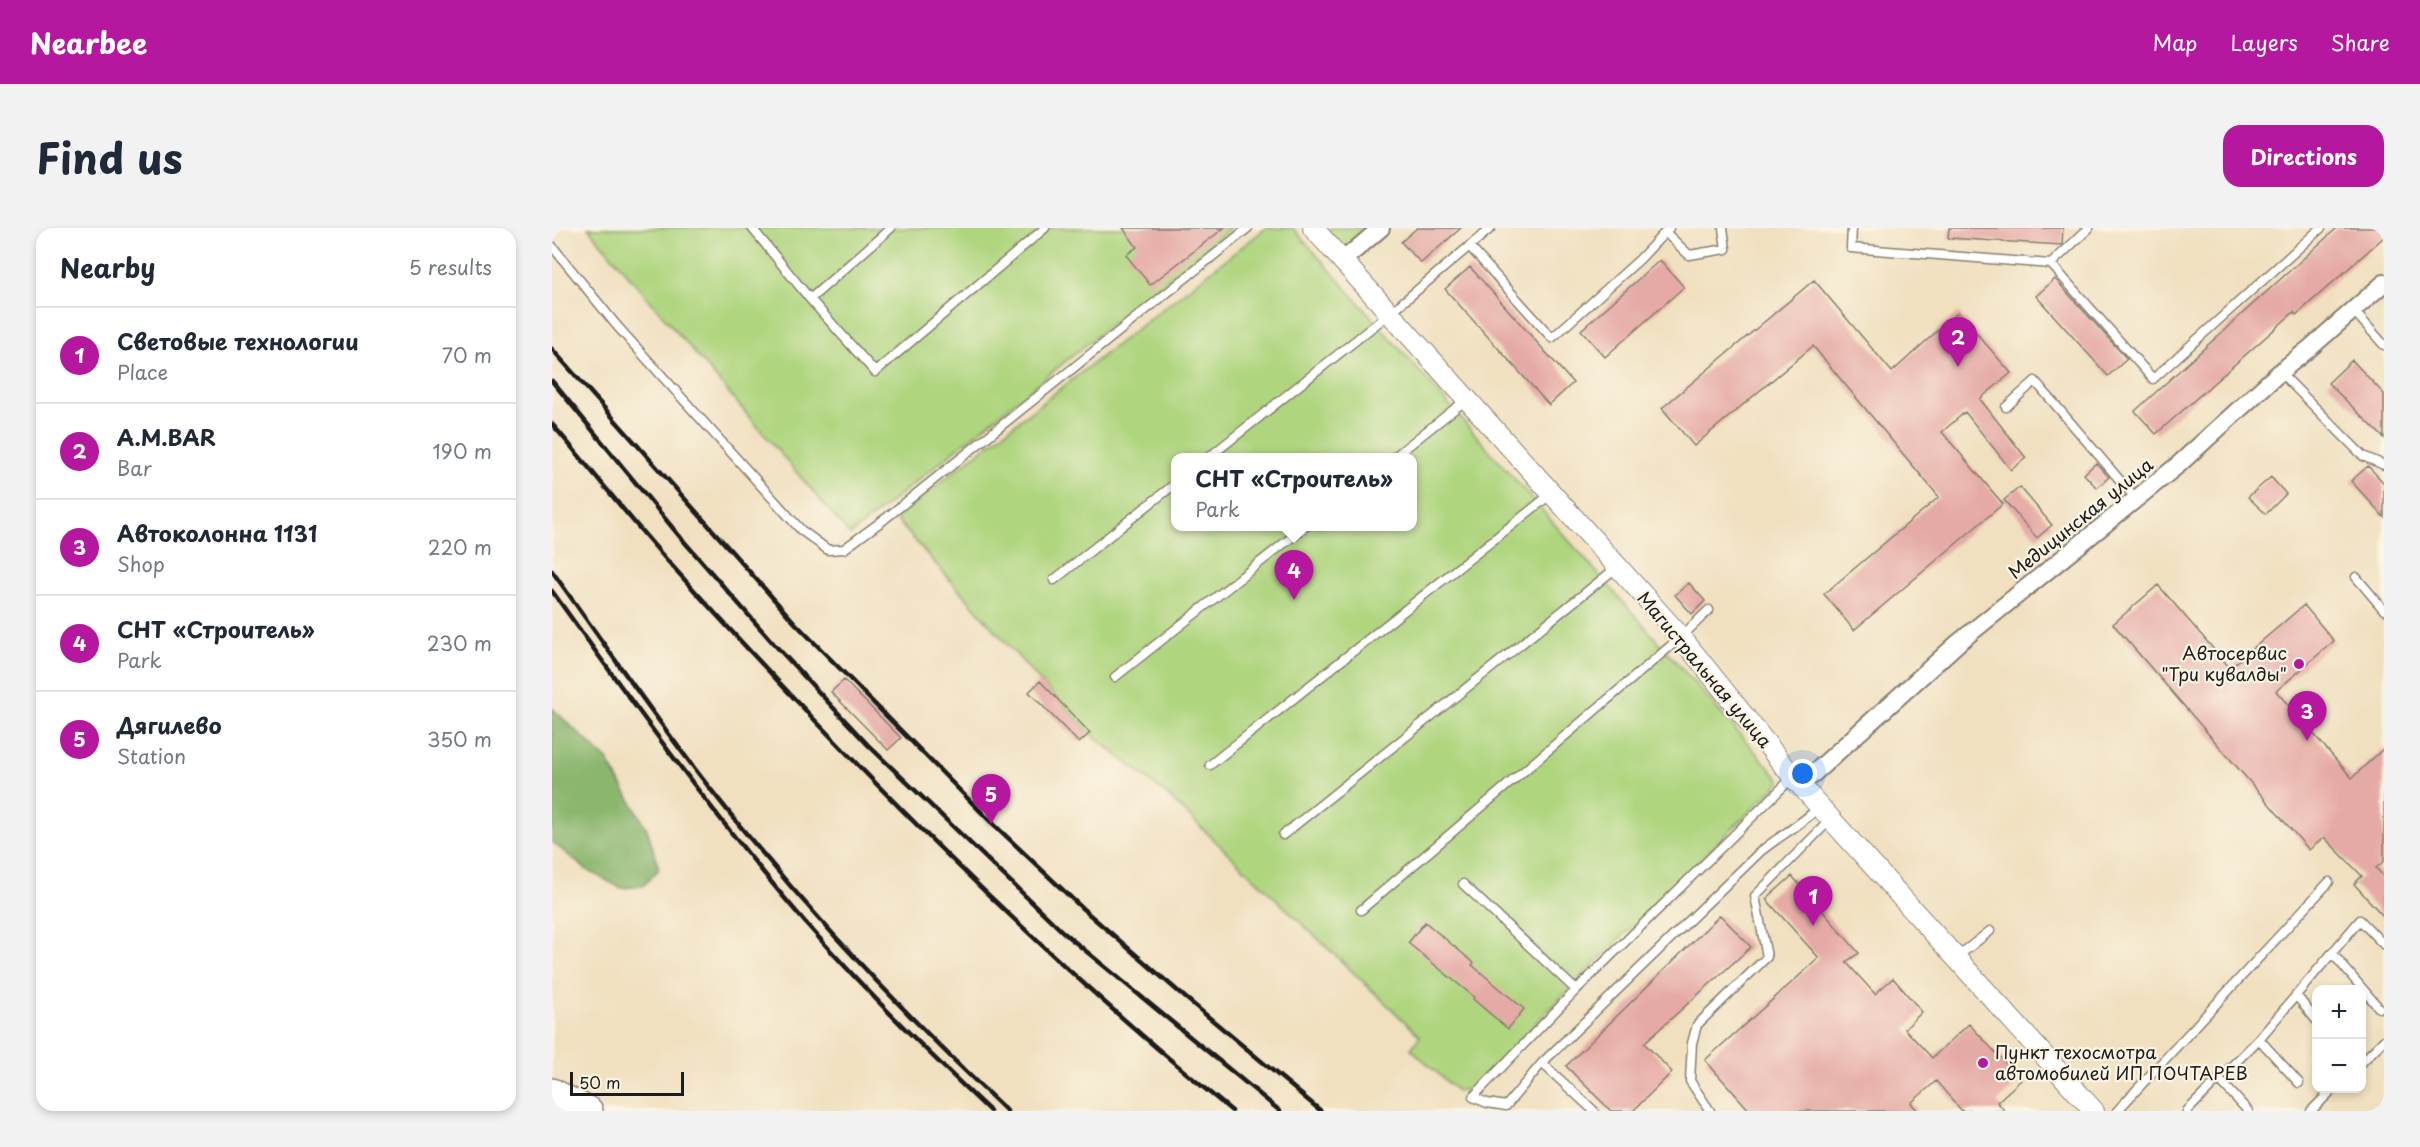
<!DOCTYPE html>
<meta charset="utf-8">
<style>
body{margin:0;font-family:"Playpen Sans",sans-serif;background:#f2f2f3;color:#1f2937}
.controls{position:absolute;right:18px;bottom:18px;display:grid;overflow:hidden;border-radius:12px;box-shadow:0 3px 9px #0003}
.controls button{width:54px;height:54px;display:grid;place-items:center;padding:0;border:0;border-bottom:2px solid #e0e1e3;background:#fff;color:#1f2937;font:30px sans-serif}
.scale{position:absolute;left:18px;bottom:15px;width:114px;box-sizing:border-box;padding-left:6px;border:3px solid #1c1c1c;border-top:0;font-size:16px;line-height:21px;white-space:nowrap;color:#1c1c1c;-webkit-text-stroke:4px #fcf5e5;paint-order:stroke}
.you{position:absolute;left:1251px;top:546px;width:21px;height:21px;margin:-15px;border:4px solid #fff;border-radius:50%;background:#1a73e8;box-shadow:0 0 0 9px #1a73e833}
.badge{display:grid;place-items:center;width:39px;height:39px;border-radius:50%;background:#b5179e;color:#fff;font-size:20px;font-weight:700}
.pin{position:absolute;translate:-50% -50px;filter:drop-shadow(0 2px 3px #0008)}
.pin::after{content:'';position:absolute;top:32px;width:21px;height:18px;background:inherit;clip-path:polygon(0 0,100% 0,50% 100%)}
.popup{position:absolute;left:619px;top:225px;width:246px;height:78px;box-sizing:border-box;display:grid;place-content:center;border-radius:12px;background:#fff;filter:drop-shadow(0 2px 4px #0005);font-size:20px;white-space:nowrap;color:#747a83}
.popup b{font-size:22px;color:#1f2937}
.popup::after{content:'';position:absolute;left:50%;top:100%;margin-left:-12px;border:12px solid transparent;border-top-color:#fff}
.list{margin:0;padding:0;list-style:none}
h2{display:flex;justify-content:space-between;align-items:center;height:78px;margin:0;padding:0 24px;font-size:26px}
h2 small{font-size:20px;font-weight:400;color:#747a83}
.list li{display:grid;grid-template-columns:39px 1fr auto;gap:18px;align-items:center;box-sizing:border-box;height:96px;padding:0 24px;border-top:2px solid #e0e1e3}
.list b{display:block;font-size:22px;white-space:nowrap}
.list p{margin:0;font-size:20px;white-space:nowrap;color:#747a83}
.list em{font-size:20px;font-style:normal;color:#747a83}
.map{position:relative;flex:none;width:1832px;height:883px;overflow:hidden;border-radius:18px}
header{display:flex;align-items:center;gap:36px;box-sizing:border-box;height:84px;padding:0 30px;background:#b5179e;color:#fff}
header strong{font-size:28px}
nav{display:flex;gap:33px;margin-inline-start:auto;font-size:21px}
.intro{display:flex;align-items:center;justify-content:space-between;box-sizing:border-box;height:144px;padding:0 36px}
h1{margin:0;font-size:42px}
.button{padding:15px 27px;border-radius:18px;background:#b5179e;color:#fff;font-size:21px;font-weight:700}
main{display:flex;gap:36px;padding:0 36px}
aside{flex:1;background:#fff;border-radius:18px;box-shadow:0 3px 9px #0003}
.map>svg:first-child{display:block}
.green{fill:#afd57f;stroke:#66784e;stroke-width:1.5;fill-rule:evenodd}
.forest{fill:#8bb66e;stroke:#546945;stroke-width:1.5}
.building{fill:#e5aaa5}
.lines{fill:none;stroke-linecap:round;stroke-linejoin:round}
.service-casing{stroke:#867e6e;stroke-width:11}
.minor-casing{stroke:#867e6e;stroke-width:20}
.tertiary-casing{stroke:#867e6e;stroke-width:22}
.trunk-casing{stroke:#867e6e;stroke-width:30}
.service{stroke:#fff;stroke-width:8}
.minor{stroke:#fff;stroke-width:16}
.tertiary{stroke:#fff;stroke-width:20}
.trunk{stroke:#fff;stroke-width:27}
.rail{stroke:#1c1c1c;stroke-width:4.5}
.poi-dot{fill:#b5179e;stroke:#fcf5e5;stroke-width:2}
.labels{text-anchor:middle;stroke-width:4.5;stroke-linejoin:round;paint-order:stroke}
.street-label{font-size:18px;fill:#1c1c1c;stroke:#fcf5e5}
.poi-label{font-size:18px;fill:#1c1c1c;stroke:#fcf5e5;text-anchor:end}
</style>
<header>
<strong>Nearbee</strong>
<nav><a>Map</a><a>Layers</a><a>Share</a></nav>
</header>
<div class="intro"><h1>Find us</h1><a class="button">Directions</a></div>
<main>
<aside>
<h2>Nearby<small>5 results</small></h2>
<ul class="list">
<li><span class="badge">1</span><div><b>Световые технологии</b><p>Place</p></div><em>70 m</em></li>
<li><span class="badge">2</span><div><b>А.М.BAR</b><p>Bar</p></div><em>190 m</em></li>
<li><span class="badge">3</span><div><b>Автоколонна 1131</b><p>Shop</p></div><em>220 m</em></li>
<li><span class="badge">4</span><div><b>СНТ «Строитель»</b><p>Park</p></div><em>230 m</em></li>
<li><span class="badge">5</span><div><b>Дягилево</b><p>Station</p></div><em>350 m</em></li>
</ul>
</aside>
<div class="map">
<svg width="1832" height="883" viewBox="0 0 1832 883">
<rect width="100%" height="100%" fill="#fcf5e5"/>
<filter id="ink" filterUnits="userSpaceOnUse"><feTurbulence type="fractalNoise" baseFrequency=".0167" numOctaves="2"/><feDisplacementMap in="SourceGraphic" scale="12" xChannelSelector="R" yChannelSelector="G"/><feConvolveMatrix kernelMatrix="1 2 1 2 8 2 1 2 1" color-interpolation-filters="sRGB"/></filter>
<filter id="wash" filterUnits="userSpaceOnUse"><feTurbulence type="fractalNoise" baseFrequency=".008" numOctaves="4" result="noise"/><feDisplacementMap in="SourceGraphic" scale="24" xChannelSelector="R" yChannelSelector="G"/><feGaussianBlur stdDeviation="1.35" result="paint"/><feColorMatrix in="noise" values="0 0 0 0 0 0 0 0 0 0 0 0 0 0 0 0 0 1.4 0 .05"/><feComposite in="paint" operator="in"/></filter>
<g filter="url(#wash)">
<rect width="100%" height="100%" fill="#f0e0c0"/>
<path class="green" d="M36 0H679L298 307Z
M714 0H741L1229 553 1029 749 921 860 905 863 859 821 868 808 615 567 538 505 488 453 343 290ZM624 230H861V298H624Z
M779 0H827L791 31 770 7Z"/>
<path class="forest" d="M0 480 55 532 95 601 107 641 91 658 69 660 35 642 0 614Z"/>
<g id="blocks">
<path class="building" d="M571 0H672L598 57 574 27 585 19Z
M865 0H909L869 35 849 14Z
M1397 0H1511L1510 17 1396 10Z
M1785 0H1832V9L1744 87 1742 84 1604 206 1583 183Z
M1108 32 1132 59 1053 129 1029 102Z
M918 39 1021 155 997 177 893 61Z
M1503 51 1575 131 1556 148 1484 68Z
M1262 52 1340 144 1406 84 1459 145 1428 171 1474 230 1459 242 1413 184 1390 204 1451 276 1302 402 1272 366 1387 269 1261 118 1142 218 1110 180Z
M1800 132 1832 166V210L1776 155Z
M1544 235 1557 249 1545 260 1532 246Z
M1816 238 1832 255V289L1799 253Z
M1719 249 1734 266 1714 286 1696 269Z
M1468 259 1500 297 1485 310 1452 272Z
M1137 355 1153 373 1140 386 1123 367Z
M1606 357 1678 440 1752 377 1782 413 1724 463 1800 550 1832 520V633L1824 640 1832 649V689L1802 656 1810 648 1772 609 1757 622 1561 396Z
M292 452 349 510 336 522 279 464Z
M488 453 538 505 527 515 477 464Z
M1240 648 1307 725 1294 734 1323 766 1341 750 1370 784 1353 801 1380 830 1417 796 1469 852 1445 874 1453 883H1410L1384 853 1359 875 1366 883H1198L1153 832 1267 730 1214 671Z
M1168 687 1199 719 1092 815 1120 844 1081 883H1059L1014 838Z
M873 694 922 735 920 737 972 781 956 801 921 771 922 769 856 715Z"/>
</g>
</g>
<g filter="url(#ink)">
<use href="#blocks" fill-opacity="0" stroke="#867e6e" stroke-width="1.5"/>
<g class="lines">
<g class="service-casing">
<path id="service" d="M200 0 258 71 323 144 493 0
M1300 0 1299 20 1499 36 1601 151 1769 0
M1113 4 1137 27 1174 21 1171 0
M0 18 65 98 249 302 276 322 292 321 334 290 696 0
M917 18 1000 110 1088 31 1117 0
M1499 36 1537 0
M258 71 339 0
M1801 82 1832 117
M1728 144 1811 228 1832 237
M1454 179 1483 153 1584 271
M656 230 838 85 939 0
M841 230 915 171
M1804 349 1832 382
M502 352 624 255
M563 449 754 298
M658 537 999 266
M731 607 1064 340
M911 656 1024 762 1241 549
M809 682 1129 409 1157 382
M1780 725 1827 780
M1405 729 1438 703
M1024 762 921 869 935 875 954 878 990 835 1209 623C1229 607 1250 596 1267 579
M1744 767 1764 792
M1707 811 1747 855
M1810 834 1832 812
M990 835 1042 883
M1667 851 1696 883
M1158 883 1138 853 1140 815 1145 797 1215 729 1203 668 1279 591
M1565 883 1777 654
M1635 883 1707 811 1808 692 1832 717
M1759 883 1782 860"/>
</g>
<g class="minor-casing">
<path id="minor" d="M790 33 829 0
M1249 557 1406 415 1626 237 1728 144 1758 120 1832 55"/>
</g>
<g class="tertiary-casing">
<path id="tertiary" d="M761 0 1129 409 1241 549 1542 883"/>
</g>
<g class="trunk-casing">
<path id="trunk" d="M0 864 37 883"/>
</g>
<use href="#service" class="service"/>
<use href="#minor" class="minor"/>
<use href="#tertiary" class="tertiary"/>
<use href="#trunk" class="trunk"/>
<path class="rail" d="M0 121 243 395 434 589 531 681 635 771 769 883
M0 153 129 310 222 416 316 517 512 705 728 883
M0 196C38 240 74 286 113 330 290 527 475 716 680 883
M0 343C53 417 104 492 160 563 250 678 349 783 455 883
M0 363C74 466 148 569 230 667 294 744 366 815 438 883"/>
</g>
</g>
<g class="poi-dot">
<circle cx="1747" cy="436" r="6"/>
<circle cx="1431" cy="835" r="6"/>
</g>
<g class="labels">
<g class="street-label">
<text transform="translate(1529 291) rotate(-39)" y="6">Медицинская улица</text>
<text transform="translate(1152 442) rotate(50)" y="6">Магистральная улица</text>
</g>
<g class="poi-label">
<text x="1735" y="432">Автосервис<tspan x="1735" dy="21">"Три кувалды"</tspan></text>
<text x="1443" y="831" text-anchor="start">Пункт техосмотра<tspan x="1443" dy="21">автомобилей ИП ПОЧТАРЕВ</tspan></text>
</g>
</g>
</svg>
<div class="controls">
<button>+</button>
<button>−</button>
</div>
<div class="scale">50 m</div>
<div class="you"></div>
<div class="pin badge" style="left:1261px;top:698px">1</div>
<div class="pin badge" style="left:1406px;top:139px">2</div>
<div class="pin badge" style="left:1755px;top:513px">3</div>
<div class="pin badge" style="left:742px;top:372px">4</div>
<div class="popup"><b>СНТ «Строитель»</b>Park</div>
<div class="pin badge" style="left:439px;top:596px">5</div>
</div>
</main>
